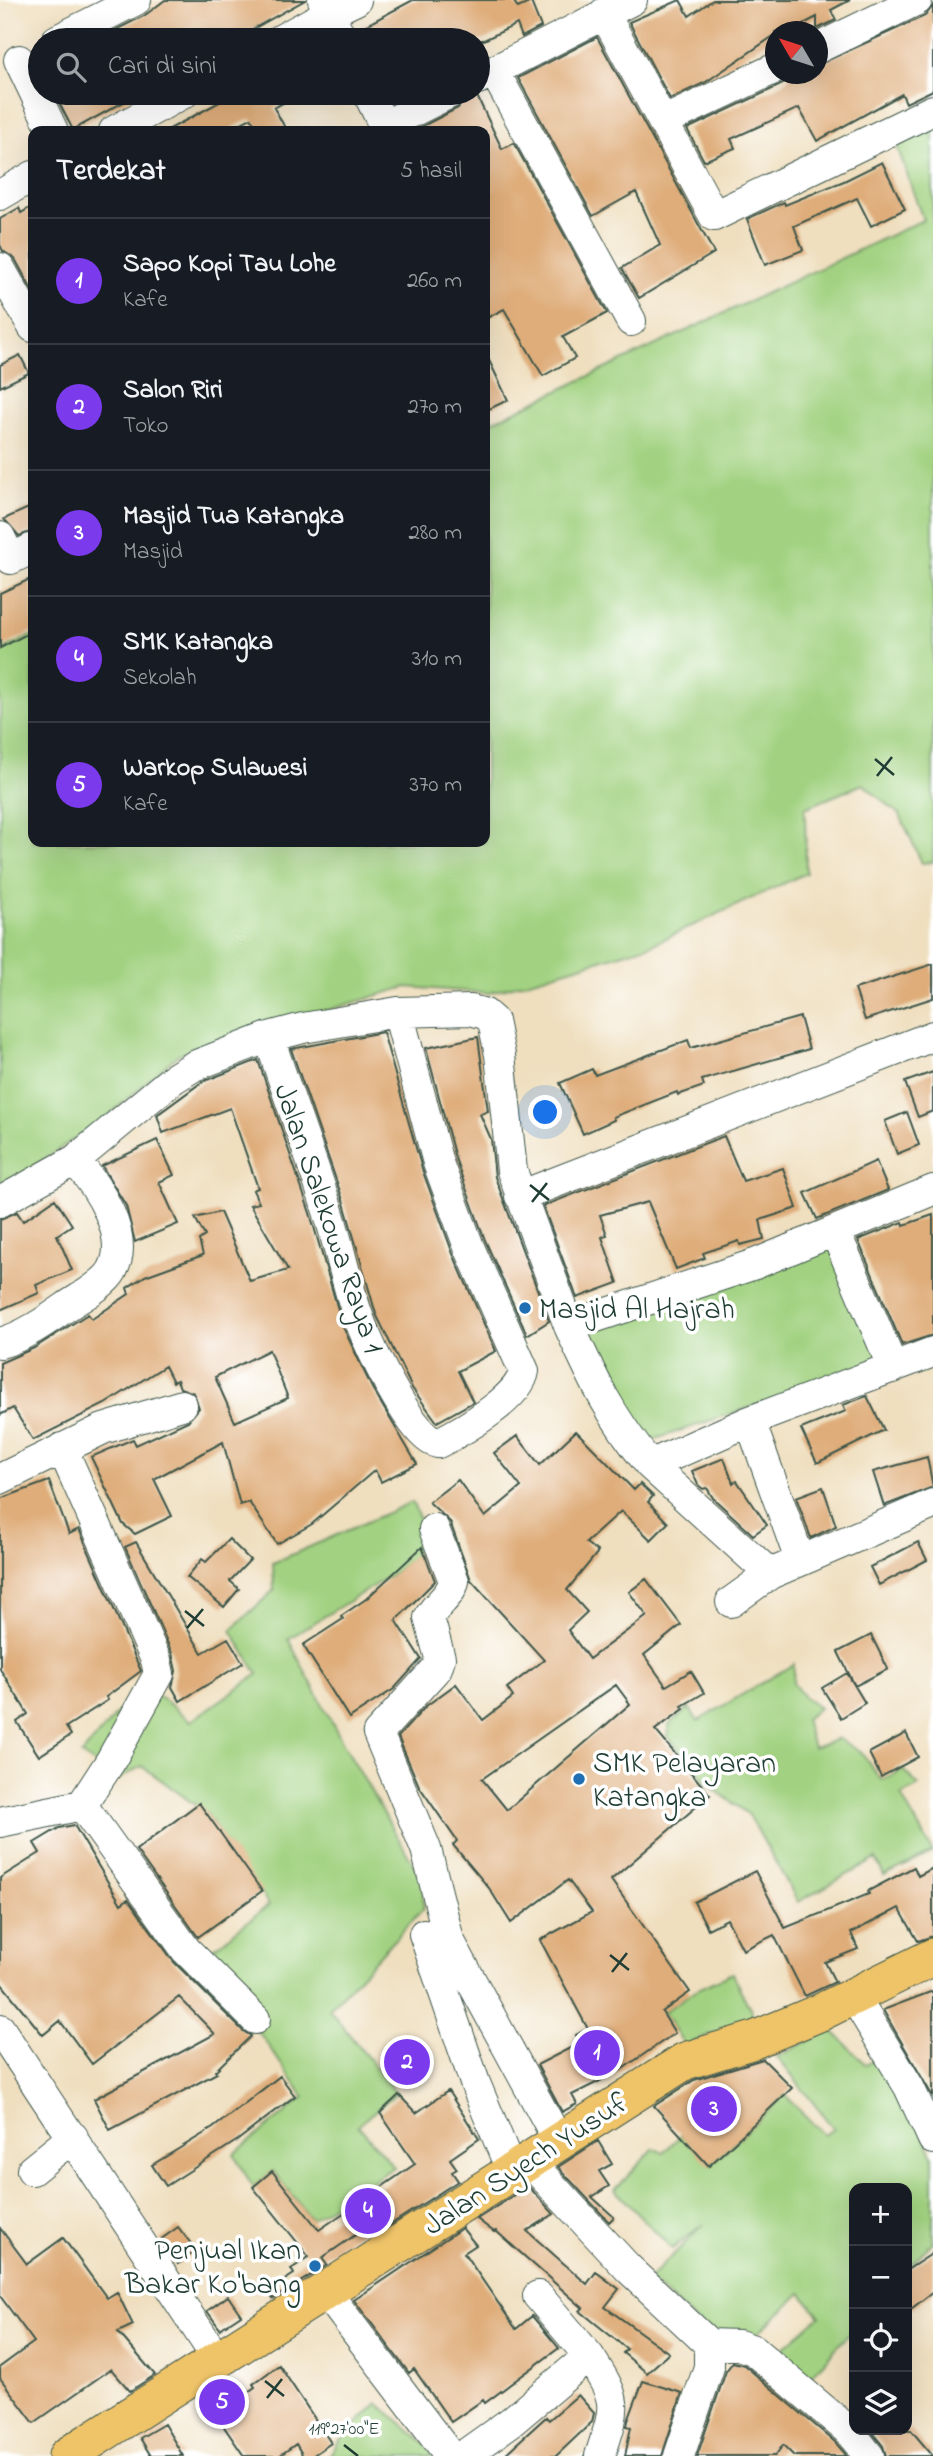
<!DOCTYPE html>
<html lang="id">
<meta charset="utf-8">
<style>
body{margin:0;font-family:"Indie Flower",sans-serif;background:#242831;color:#f1f3f6}
.controls{position:absolute;right:21px;bottom:21px;display:grid;overflow:hidden;border-radius:14px;box-shadow:0 7px 28px #0002}
.controls button{width:63px;height:63px;display:grid;place-items:center;padding:0;border:0;border-bottom:2px solid #363941;background:#171b24;color:#f1f3f6;font:35px sans-serif}
.compass{position:absolute;left:765px;top:21px;width:63px;height:63px;border-radius:50%;background:#171b24;box-shadow:0 7px 28px #0002;rotate:309deg}
.you{position:absolute;left:546px;top:1113px;width:24px;height:24px;margin:-18px;border:5px solid #fff;border-radius:50%;background:#1a73e8;box-shadow:0 0 0 10px #1a73e833}
.badge{display:grid;place-items:center;width:46px;height:46px;border-radius:50%;background:#7c3aed;color:#fff;font-size:23px;font-weight:700}
.pin{position:absolute;translate:-50% -50%;border:4px solid #fff;box-shadow:0 2px 7px #0006}
.list{margin:0;padding:0;list-style:none}
h2{display:flex;justify-content:space-between;align-items:center;height:91px;margin:0;padding:0 28px;font-size:30px}
h2 small{font-size:23px;font-weight:400;color:#9ea1a6}
.list li{display:grid;grid-template-columns:46px 1fr auto;gap:21px;align-items:center;box-sizing:border-box;height:126px;padding:0 28px;border-top:2px solid #363941}
.list b{display:block;font-size:26px;white-space:nowrap}
.list p{margin:0;font-size:23px;white-space:nowrap;color:#9ea1a6}
.list em{font-size:23px;font-style:normal;color:#9ea1a6}
.icon{flex:none;width:38px;height:38px;fill:none;stroke:currentColor;stroke-width:2;stroke-linecap:round;stroke-linejoin:round}
.map{position:relative;flex:none;width:933px;height:2456px;overflow:hidden}
.search{position:absolute;background:#171b24;box-shadow:0 7px 28px #0002;left:28px;top:28px;width:462px;height:77px;display:flex;align-items:center;gap:18px;box-sizing:border-box;padding:0 24px;border-radius:38px;color:#9ea1a6;font-size:26px}
.panel{position:absolute;background:#171b24;box-shadow:0 7px 28px #0002;left:28px;top:126px;width:462px;height:721px;border-radius:14px}
.map>svg:first-child{display:block}
.green{fill:#a2d281;stroke:#60885a;stroke-width:2}
.building{fill:#dfad7a;fill-rule:evenodd}
.lines{fill:none;stroke-linecap:round;stroke-linejoin:round}
.minor-casing{stroke:#3e5549;stroke-width:32}
.major-casing{stroke:#3e5549;stroke-width:39}
.minor{stroke:#fff;stroke-width:30}
.major{stroke:#efc469;stroke-width:37}
.ticks{fill:none;stroke:#1f3d34;stroke-width:2.5}
.poi-dot{fill:#1f6fb2;stroke:#fff;stroke-width:2.5}
.labels{text-anchor:middle;stroke-width:7;stroke-linejoin:round;paint-order:stroke}
.street-label{font-size:30px;fill:#1f3d34;stroke:#fff}
.poi-label{font-size:30px;fill:#1f3d34;stroke:#fff;text-anchor:start}
.ticks-label{font-size:18px;text-anchor:middle;fill:#1f3d34;stroke:#fff;stroke-width:7;stroke-linejoin:round;paint-order:stroke}
</style>
<div class="map">
<svg width="933" height="2456" viewBox="0 0 933 2456">
<rect width="100%" height="100%" fill="#fff"/>
<filter id="ink" filterUnits="userSpaceOnUse"><feTurbulence type="fractalNoise" baseFrequency=".0143" numOctaves="2"/><feDisplacementMap in="SourceGraphic" scale="14" xChannelSelector="R" yChannelSelector="G"/><feConvolveMatrix kernelMatrix="1 2 1 2 8 2 1 2 1" color-interpolation-filters="sRGB"/></filter>
<filter id="wash" filterUnits="userSpaceOnUse"><feTurbulence type="fractalNoise" baseFrequency=".00686" numOctaves="4" result="noise"/><feDisplacementMap in="SourceGraphic" scale="28" xChannelSelector="R" yChannelSelector="G"/><feGaussianBlur stdDeviation="1.57" result="paint"/><feColorMatrix in="noise" values="0 0 0 0 0 0 0 0 0 0 0 0 0 0 0 0 0 1.4 0 .05"/><feComposite in="paint" operator="in"/></filter>
<g filter="url(#wash)">
<rect width="100%" height="100%" fill="#efdfbf"/>
<path class="green" d="M933 128V862L922 863 900 815 863 784 805 808 806 873 651 945 489 993 406 987 179 1054 108 1116 3 1187 0 1183V651L33 635V842H485V425L923 220 897 146Z
M834 1246 885 1362 641 1444 584 1328Z
M412 1502 430 1542 394 1573 288 1639 344 1745 423 1881V1909L329 2009 396 2093 358 2125 394 2167 311 2219 273 2171 253 2187 234 2154 304 2097 205 1955 269 1905 206 1813 142 1766 119 1779 81 1755 135 1693 160 1697 191 1721 258 1674 231 1630 274 1590 273 1563Z
M794 1664 793 1683 804 1697 819 1708 805 1719 813 1748 839 1739 862 1753 881 1780 903 1770 919 1786 901 1796 933 1852 884 1876 876 1859 798 1902 749 1815 710 1786 667 1736 669 1725 689 1708 698 1721Z
M732 1973 756 2021 708 2035 685 2046 664 2012 696 1990Z
M831 2029 866 2065 880 2055 904 2091 933 2156V2242L907 2268V2188H854V2328L804 2384 774 2356 820 2316 801 2293 745 2345 714 2338 649 2279 704 2224 672 2249 615 2190 654 2148 663 2153 681 2135 710 2165 785 2095 824 2135 834 2129 777 2057Z
M378 2403 433 2450 434 2456H329L341 2439Z"/>
<g id="blocks">
<path class="building" d="M165 0H305L233 40H95L144 16Z
M413 0H513L518 8 531 2 541 27 522 37 517 24 484 40H359L357 30Z
M680 0 689 16 713 0H850L831 10 836 20 817 29V17L792 30 790 26 775 32V35L706 82 670 99 629 22Z
M933 6V90L906 103 902 94 817 141 799 108 731 139 735 148 704 161 687 129 783 84 792 74H817V65L925 16Z
M597 37 714 253 639 298 622 268 660 245 636 192 593 216 518 78Z
M54 93H140L73 130Z
M236 93H301L274 108 287 131H258L251 118 226 131H166Z
M468 93 477 96 502 149 514 143 607 313 563 337 575 358 543 376 504 309 485 319V131H413L458 108Z
M882 162 905 209 871 226 857 198 794 226 803 250 765 265 747 219 784 202 785 205 844 181Z
M33 206V292L15 259 3 251 0 245V219L19 208 21 213Z
M485 352 508 400 485 411Z
M20 355 29 373 0 387V365Z
M33 506V531L19 536 4 519Z
M28 580 33 591V631L0 648V593Z
M933 964V998L865 1020 855 989Z
M800 1017 809 1049 702 1080 704 1086 678 1095 677 1092 613 1117 614 1120 583 1134 560 1083 592 1069 595 1075 688 1040 691 1048Z
M383 1032 422 1169 453 1254 496 1351 458 1371 473 1402 437 1422 412 1388 376 1314 344 1203 291 1049Z
M478 1037 488 1111 480 1114 491 1139 495 1177 549 1321 527 1335 485 1240 455 1158 426 1048Z
M258 1060 310 1213 343 1327 372 1388 417 1464 381 1482 375 1470 312 1524 277 1544 249 1502 240 1505 223 1442 154 1479 172 1516 135 1534 123 1524 91 1457 133 1439 136 1445 188 1421 199 1408 194 1393 180 1388 177 1380 173 1382 165 1366 105 1404 33 1440 13 1408 0 1415V1363L34 1348 88 1314 92 1319 129 1294 127 1288 145 1276 203 1255 199 1240 205 1236 195 1218 220 1212 250 1281 288 1270 250 1205 259 1203 253 1190 258 1188 230 1108 163 1133 157 1115 202 1082ZM269 1350 288 1398 235 1422 215 1377Z
M933 1072V1111L918 1117 905 1082Z
M907 1112 919 1145 897 1154 885 1121Z
M724 1136 743 1181 783 1168 797 1208 760 1220 764 1239 740 1245 739 1241 703 1253 705 1258 676 1269 648 1202 600 1215 607 1235 602 1237 618 1283 577 1298 543 1206Z
M157 1140 174 1175 159 1182 178 1224 135 1242 126 1206 102 1166Z
M876 1161 888 1190 817 1219 805 1193Z
M55 1199 72 1225 57 1235 72 1270 36 1285 39 1293 0 1310V1219L17 1212 23 1221Z
M933 1215V1335L902 1345 858 1240 903 1222 904 1225Z
M867 1396 884 1430 817 1463 801 1429 846 1411 843 1405Z
M576 1431 634 1490 640 1484 653 1496 648 1502 668 1523 651 1540 621 1511 586 1543 598 1552 567 1590 587 1612 568 1630 589 1659 647 1616 629 1592 646 1579 681 1625 644 1655 666 1686 691 1671 704 1693 682 1706 684 1709 655 1730 710 1795 611 1880 690 1992 662 2012 675 2033 618 2072 572 2095 577 2104 562 2112 537 2065 580 2043 576 2035 588 2029 540 1940 592 1912 568 1880 511 1923 489 1888 453 1845 457 1841 419 1786 398 1737 426 1706 456 1684 483 1720 513 1697 507 1688 544 1660 471 1580 450 1522 429 1502 458 1480 485 1517 521 1487 494 1453 517 1436 540 1465ZM616 1685 630 1704 507 1810 482 1779Z
M927 1457 933 1487 884 1506 873 1472Z
M724 1458 733 1483 737 1481 767 1525 753 1535 713 1498 707 1488 703 1489 698 1485 692 1471Z
M49 1481 69 1534 79 1529 141 1671 106 1697 108 1700 66 1727 71 1735 39 1756 17 1722 28 1714 0 1669V1499Z
M823 1487 836 1526 811 1538 796 1497Z
M229 1539 250 1560 230 1581 239 1589 224 1607 187 1577 202 1559 206 1562Z
M136 1542 202 1653 228 1638 243 1663 180 1701 172 1687 176 1671 172 1653 125 1547Z
M918 1542 927 1560 879 1585 870 1567Z
M422 1547 435 1581 396 1620 421 1659 394 1689 349 1718 303 1645 343 1619 341 1616 366 1599Z
M871 1635 888 1669 855 1686 838 1652Z
M847 1673 865 1703 841 1718 822 1688Z
M906 1733 918 1757 881 1777 869 1753Z
M199 1803 262 1891 198 1937 136 1850Z
M74 1825 121 1904 128 1899 174 1962 243 2031 251 2036 215 2071 217 2073 110 2130 94 2099 215 2034 179 1997 92 2064 60 2021 43 2035 0 1982V1878L40 1853 34 1843 59 1828Z
M914 1867 918 1876 933 1868V1936L918 1941 899 1908 851 1933 858 1949 825 1962 835 1982 805 1996 774 1935 743 1950 727 1919 708 1929 694 1902 755 1871 785 1928 869 1894 868 1891Z
M933 1991V2097L883 2010Z
M763 2059 792 2088 709 2166 654 2106 694 2080Z
M280 2076 295 2096 238 2140 166 2186 152 2165 213 2128Z
M448 2091 479 2139 450 2159 457 2169 452 2172 458 2181 376 2234 370 2225 322 2258 327 2265 273 2299 268 2291 294 2274 291 2269 309 2257 253 2187 272 2171 319 2230 415 2164 380 2113 399 2095 416 2113Z
M598 2141 612 2164 599 2171 609 2186 592 2197 614 2217 609 2222 558 2167Z
M528 2186 554 2214 527 2231 587 2284 596 2272 619 2289 605 2307 669 2353 647 2373 623 2353 627 2349 580 2311 583 2308 496 2231 494 2232 477 2219Z
M178 2227 196 2250 178 2264 160 2240Z
M0 2228 27 2264 63 2238 107 2298 117 2292 133 2325 118 2332 155 2375 130 2391 111 2369 34 2423 0 2378V2367L34 2342 0 2296Z
M462 2228 476 2245 464 2253 516 2329 532 2316 559 2348 485 2403 483 2400 451 2422 414 2369 409 2373 354 2300Z
M933 2253V2292L907 2312V2270Z
M228 2296 241 2315 220 2329 207 2311Z
M733 2362 744 2365 835 2442 847 2456H794L783 2445 775 2456H697L726 2371Z
M279 2365 331 2443 312 2456H303L296 2444 279 2456H244L216 2415 255 2387 253 2384Z
M643 2381 682 2393 662 2456H625L631 2427 627 2426 628 2421Z
M578 2395 594 2413 592 2422 556 2456H503L546 2417 549 2420Z
M164 2424 183 2456H151L140 2438Z
M870 2430H911L933 2456H886L883 2446Z"/>
</g>
</g>
<g filter="url(#ink)">
<use href="#blocks" fill-opacity="0" stroke="#3e5549" stroke-width="2"/>
<g class="lines">
<g class="minor-casing">
<path id="minor" d="M323 0 329 13 356 0
M604 13 714 216 933 110
M57 40 136 0
M280 40 329 13 342 40
M818 48 917 0
M19 60 53 131
M494 71 631 321
M478 79 632 0
M368 93 384 126 450 93
M664 121 776 68
M114 131 184 93
M0 195 33 176
M0 268 33 327
M0 537 11 559 33 548
M269 1037C287 1094 309 1151 327 1208 341 1250 348 1295 366 1336 376 1359 414 1440 438 1443 462 1431 520 1398 524 1371L469 1247 438 1163 398 1012
M933 1190 755 1264 569 1326C595 1383 610 1416 650 1465L750 1421 933 1352
M520 1196 933 1036
M0 1202 75 1160 173 1079 194 1066 269 1037 303 1028 398 1012 471 1010 485 1014 493 1021 500 1055 512 1171 569 1326
M835 1231 893 1368
M0 1343C23 1337 46 1321 66 1307 79 1298 104 1285 112 1271 132 1236 97 1186 75 1160
M750 1421 800 1560
M62 1448 156 1660 159 1674 110 1762 82 1805
M650 1465 770 1574
M0 1479 103 1429 182 1405
M434 1529 454 1581C451 1597 435 1604 429 1618L440 1658 437 1668 378 1733 426 1849 449 1940 558 2140
M731 1602 770 1574 933 1504
M0 1822 82 1805 186 1950 255 2019
M424 1934 475 2083 511 2170
M853 1995 909 2087 933 2139
M0 2029 218 2360
M527 2159 628 2268 709 2344V2367L679 2456
M32 2170 73 2137
M326 2292 450 2456
M538 2296 589 2356
M709 2344 739 2345 753 2350 848 2430 869 2456
M463 2456 512 2421 589 2356C619 2402 617 2404 600 2456"/>
</g>
<g class="major-casing">
<path id="major" d="M67 2456 685 2061 754 2040 821 2012 933 1957"/>
</g>
<use href="#minor" class="minor"/>
<use href="#major" class="major"/>
</g>
</g>
<path class="ticks" d="M875 759 894 775M877 776 892 757M530 1185 549 1200M532 1202 547 1183M185 1611 204 1626M187 1628 203 1609M610 1955 629 1970M612 1972 627 1953M265 2381 284 2396M267 2398 282 2379M344 2445 358 2456"/>
<g class="poi-dot">
<circle cx="525" cy="1308" r="7"/>
<circle cx="579" cy="1779" r="7"/>
<circle cx="315" cy="2266" r="7"/>
</g>
<g class="labels">
<g class="street-label">
<text transform="translate(330 1218) rotate(71)" y="10">Jalan Salekowa Raya 1</text>
<text transform="translate(525 2163) rotate(-33)" y="10">Jalan Syech Yusuf</text>
</g>
<g class="poi-label">
<text x="539" y="1318">Masjid Al Hajrah</text>
<text x="593" y="1772">SMK Pelayaran<tspan x="593" dy="34">Katangka</tspan></text>
<text x="301" y="2259" text-anchor="end">Penjual Ikan<tspan x="301" dy="34">Bakar Ko'bang</tspan></text>
</g>
</g>
<g class="ticks-label">
<text x="344" y="2434">119°27'00"E</text>
</g>
</svg>
<div class="controls">
<button>+</button>
<button>−</button>
<button><svg class="icon" aria-label="locate" viewBox="0 0 24 24"><circle cx="12" cy="12" r="6"/><path d="M12 2v4M12 18v4M2 12h4M18 12h4"/></svg></button>
<button><svg class="icon" aria-label="layers" viewBox="0 0 24 24"><path d="M12 4l9 5-9 5-9-5zM3 14l9 5 9-5"/></svg></button>
</div>
<svg class="compass" viewBox="-18 -18 36 36"><path d="M0-13l5 13h-10z" fill="#e53935"/><path d="M0 13l5-13h-10z" fill="#9ea1a6"/></svg>
<div class="you"></div>
<div class="pin badge" style="left:597px;top:2053px">1</div>
<div class="pin badge" style="left:407px;top:2062px">2</div>
<div class="pin badge" style="left:714px;top:2109px">3</div>
<div class="pin badge" style="left:368px;top:2211px">4</div>
<div class="pin badge" style="left:222px;top:2402px">5</div>
<div class="search"><svg class="icon" aria-label="search" viewBox="0 0 24 24"><circle cx="10" cy="10" r="6"/><path d="M15 15l6 6"/></svg>Cari di sini</div>
<section class="panel">
<h2>Terdekat<small>5 hasil</small></h2>
<ul class="list">
<li><span class="badge">1</span><div><b>Sapo Kopi Tau Lohe</b><p>Kafe</p></div><em>260 m</em></li>
<li><span class="badge">2</span><div><b>Salon Riri</b><p>Toko</p></div><em>270 m</em></li>
<li><span class="badge">3</span><div><b>Masjid Tua Katangka</b><p>Masjid</p></div><em>280 m</em></li>
<li><span class="badge">4</span><div><b>SMK Katangka</b><p>Sekolah</p></div><em>310 m</em></li>
<li><span class="badge">5</span><div><b>Warkop Sulawesi</b><p>Kafe</p></div><em>370 m</em></li>
</ul>
</section>
</div>
